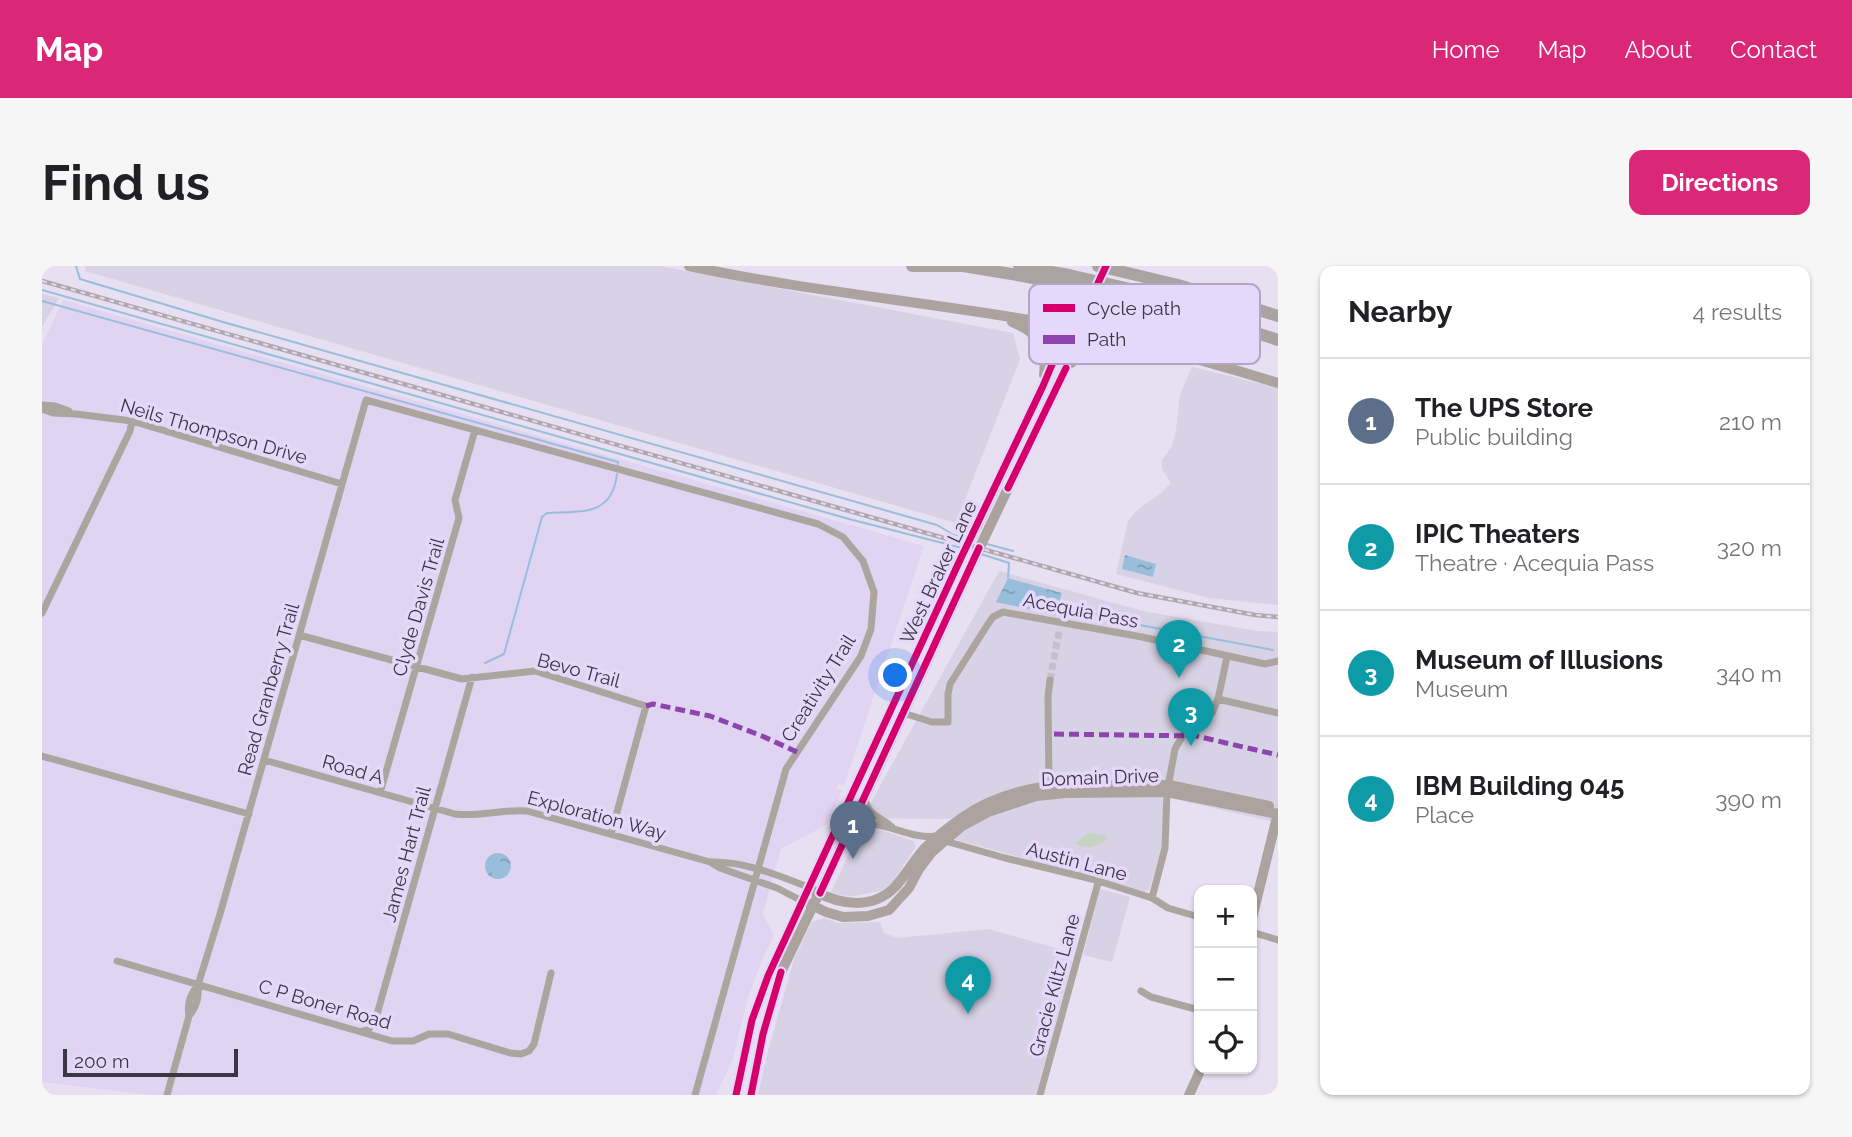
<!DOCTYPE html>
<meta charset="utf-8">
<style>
body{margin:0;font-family:Raleway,sans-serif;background:#f6f6f6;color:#202124}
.controls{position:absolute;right:21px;bottom:21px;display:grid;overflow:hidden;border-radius:14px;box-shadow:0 2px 5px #0004}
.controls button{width:63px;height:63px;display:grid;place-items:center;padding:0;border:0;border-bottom:2px solid #e0e0e0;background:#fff;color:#202124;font:35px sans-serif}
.scale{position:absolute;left:21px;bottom:18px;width:175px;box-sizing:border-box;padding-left:7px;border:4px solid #3b3643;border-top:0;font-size:19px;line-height:24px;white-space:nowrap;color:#3b3643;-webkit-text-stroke:5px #e5d8fa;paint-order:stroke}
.you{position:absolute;left:854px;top:410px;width:24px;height:24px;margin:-18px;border:5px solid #fff;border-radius:50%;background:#1a73e8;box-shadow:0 0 0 10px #1a73e833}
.badge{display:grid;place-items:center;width:46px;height:46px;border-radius:50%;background:#db2777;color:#fff;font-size:23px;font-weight:700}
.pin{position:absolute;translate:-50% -58px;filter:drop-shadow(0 2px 4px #0008)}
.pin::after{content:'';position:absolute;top:37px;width:24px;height:21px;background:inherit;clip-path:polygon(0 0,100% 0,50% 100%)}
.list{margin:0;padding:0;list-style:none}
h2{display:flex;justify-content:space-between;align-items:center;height:91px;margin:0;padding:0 28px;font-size:30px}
h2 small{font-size:23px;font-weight:400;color:#757577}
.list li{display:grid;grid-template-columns:46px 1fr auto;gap:21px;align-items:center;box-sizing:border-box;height:126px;padding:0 28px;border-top:2px solid #e0e0e0}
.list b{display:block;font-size:26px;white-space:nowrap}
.list p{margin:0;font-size:23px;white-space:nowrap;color:#757577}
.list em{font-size:23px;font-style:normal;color:#757577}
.icon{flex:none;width:38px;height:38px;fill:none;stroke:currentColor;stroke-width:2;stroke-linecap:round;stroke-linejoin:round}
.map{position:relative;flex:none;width:1236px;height:829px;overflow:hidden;border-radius:14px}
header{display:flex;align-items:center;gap:42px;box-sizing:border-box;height:98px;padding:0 35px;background:#db2777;color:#fff}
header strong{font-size:33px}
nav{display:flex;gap:38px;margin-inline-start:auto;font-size:24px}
.intro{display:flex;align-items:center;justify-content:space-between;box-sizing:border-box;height:168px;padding:0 42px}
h1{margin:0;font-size:49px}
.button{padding:18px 32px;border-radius:14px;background:#db2777;color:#fff;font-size:24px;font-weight:700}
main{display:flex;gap:42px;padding:0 42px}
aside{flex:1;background:#fff;border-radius:14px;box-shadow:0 2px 5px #0004}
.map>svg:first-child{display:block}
.commercial{fill:#d7d2e5}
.built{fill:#e0d4f2}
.grass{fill:#c8d2c1}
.water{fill:url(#water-ripples)}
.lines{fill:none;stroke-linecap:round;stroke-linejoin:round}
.stream{stroke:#99bedc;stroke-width:2}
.street-tunnel{stroke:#c5becf;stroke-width:7;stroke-dasharray:7 3.5;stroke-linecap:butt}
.street{stroke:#aca49f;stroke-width:7}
.secondary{stroke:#aca39e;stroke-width:10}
.highway{stroke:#aba3a2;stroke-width:12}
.rail-casing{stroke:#afa9ac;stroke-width:4.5}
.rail{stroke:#e5d8fa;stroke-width:2;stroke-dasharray:5;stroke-linecap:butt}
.secondary-bridge{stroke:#aca39e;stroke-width:10}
.quiet{stroke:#8e44ad;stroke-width:5;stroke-dasharray:10 5;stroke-linecap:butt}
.cycleway-casing{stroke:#e5d8fa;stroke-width:11}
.cycleway{stroke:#d6006c;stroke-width:7}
.labels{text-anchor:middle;stroke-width:7;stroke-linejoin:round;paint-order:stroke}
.street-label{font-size:19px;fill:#3b3643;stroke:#e5d8fa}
.key{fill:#e5d8fa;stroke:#b2a7c3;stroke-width:2}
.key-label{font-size:19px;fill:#3b3643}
</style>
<header>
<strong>Map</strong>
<nav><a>Home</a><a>Map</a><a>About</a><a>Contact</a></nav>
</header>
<div class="intro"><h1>Find us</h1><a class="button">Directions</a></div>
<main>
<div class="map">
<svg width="1236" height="829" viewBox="0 0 1236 829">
<defs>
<pattern id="water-ripples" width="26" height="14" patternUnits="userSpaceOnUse" patternTransform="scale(1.75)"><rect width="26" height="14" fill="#99bedc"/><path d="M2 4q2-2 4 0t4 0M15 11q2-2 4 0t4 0" fill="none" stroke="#7e9bb4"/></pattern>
</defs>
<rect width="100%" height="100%" fill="#e7e0f2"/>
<path class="commercial" d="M44 0H618L971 67 978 93 914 257 43 5Z
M0 28 17 32 0 61Z
M1150 101 1236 122V339L1167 332 1074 308 1086 255 1096 243 1118 228 1129 217 1120 203V194L1130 180 1134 164 1138 128Z
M957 305 1101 345 1215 365 1236 366V557L1119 530 1121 534V579L1107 624 1102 626 912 573V570L946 548 905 553 822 552 832 531Z
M821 558 872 575 874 580 850 618 838 625 812 630 796 629 789 626Z
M1058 623 1088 631 1070 696 1041 689Z
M782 652 795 657 838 656 842 667 855 672 946 663 1018 683 1030 696 994 829H716L724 792 752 693 770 656Z"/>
<path class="built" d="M21 34 882 280 802 519 797 518 795 522 800 525 784 559 739 583 721 648 732 669 718 699 706 732 691 793 674 829H108L0 816V79Z"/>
<path class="grass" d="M1047 567 1062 569 1066 573C1055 580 1045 585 1033 577Z"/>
<path class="water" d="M1083 289 1114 298 1111 311 1080 303Z
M966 312 1020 327 1014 349 954 336Z
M443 600a13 13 0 1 1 26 0a13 13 0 1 1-26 0Z"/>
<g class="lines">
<path class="stream" d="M34 0 38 13 181 56 895 259 912 269 926 273
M0 24 807 253 920 282
M0 35 576 196V198
M945 278 971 285
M939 288 967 297 966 311
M1017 336 1076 355 1231 384
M443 397 462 388 500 251 505 247C539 245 570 251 575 208"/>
<path class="street-tunnel" d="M1008 414 1017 365"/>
<path class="street" d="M0 139 13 140 27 145
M0 143 11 147 34 148 90 155 300 218
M0 347 88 165 90 155
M257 369 420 413 493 405 604 440 569 568
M1176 433 1236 447
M861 447 890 456H906V428L908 418 946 358 951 351 961 346 1100 371 1223 398 1236 395
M0 490 207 548
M222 494 413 548C438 551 460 543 485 545L668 596 678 602 735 622 760 635
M1007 520 1006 431 1008 414
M338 527 417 252 413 234 433 164
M822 531C829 554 835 547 850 561
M810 559C842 552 865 574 895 570
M903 575 963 592 1050 613 1110 632 1126 642 1157 651
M669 596C702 595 735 609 766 621
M1110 632 1123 582 1125 526 1133 483 1141 469 1170 447 1176 433 1185 391
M1210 666 1236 674
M75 695 350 775H371L387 768H406L468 787 479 788 487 785 492 778 509 707
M1099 725 1109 731 1157 744
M147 750C155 740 157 732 156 719
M321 765 327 763 334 752 430 411
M125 829 147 750C145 737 148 729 156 719L178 648 324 134 776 258 801 271 821 295 832 326 829 363 819 390 744 503 653 829
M998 829 1056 617"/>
<path class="secondary" d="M647 0C760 24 875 35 988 54 1072 69 1155 92 1236 117
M970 56C996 66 1005 81 1002 109
M1029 97C1044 83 1058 78 1078 77
M935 260 1001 120 1023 69 1034 64 1040 50
M947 262 1037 74 1034 64
M772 625C799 639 830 644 853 621 864 609 872 594 883 582 894 571 908 560 921 551 947 533 977 524 1007 520L1127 519 1227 540
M767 638 784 646 801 651 826 650 847 644 867 622 877 603 890 586 920 560 946 546 994 530 1024 527 1125 526 1236 548
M1210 652 1236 547
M694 829 710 754 726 710 918 294
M709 829 721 768 739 706 810 559 930 298
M1147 829 1159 803"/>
<path class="highway" d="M870 0H922
M921 0C1029 17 1133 39 1236 74
M977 0 1027 9 1106 27
M1056 0 1136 19 1236 50"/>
<g class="rail-casing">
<path id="rail" d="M0 15 1095 327 1213 349 1236 351"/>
</g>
<use href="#rail" class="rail"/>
<path class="secondary-bridge" d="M1040 50 1064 0
M918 294 935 260
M930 298 947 262"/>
<path class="quiet" d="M604 440 611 438 668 450 720 470 755 486
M1012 468 1154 470 1236 489"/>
<g class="cycleway-casing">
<path id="cycleway" d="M966 222 1024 102
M778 627 937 282
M694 829 710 754 726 710 918 294 1001 120 1022 70 1034 64 1064 0
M709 829 721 768 739 706"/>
</g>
<use href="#cycleway" class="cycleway"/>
</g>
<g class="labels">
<g class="street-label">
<text transform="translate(172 165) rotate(16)" y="7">Neils Thompson Drive</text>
<text transform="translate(896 306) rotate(-65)" y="7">West Braker Lane</text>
<text transform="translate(376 341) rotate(-74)" y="7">Clyde Davis Trail</text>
<text transform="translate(1039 344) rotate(11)" y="7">Acequia Pass</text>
<text transform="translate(537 404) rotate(15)" y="7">Bevo Trail</text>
<text transform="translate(776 422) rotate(-58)" y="7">Creativity Trail</text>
<text transform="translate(226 423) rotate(-74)" y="7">Read Granberry Trail</text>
<text transform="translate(311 503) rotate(16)" y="7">Road A</text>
<text transform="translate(1058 511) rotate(-2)" y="7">Domain Drive</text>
<text transform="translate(555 549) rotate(15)" y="7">Exploration Way</text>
<text transform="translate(364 588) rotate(-75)" y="7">James Hart Trail</text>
<text transform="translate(1035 595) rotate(15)" y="7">Austin Lane</text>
<text transform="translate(1012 719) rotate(-75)" y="7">Gracie Kiltz Lane</text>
<text transform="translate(283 738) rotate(16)" y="7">C P Boner Road</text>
</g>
</g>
<rect x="987" y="18" width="231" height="80" rx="10" class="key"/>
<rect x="1001" y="38" width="32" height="8" fill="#d6006c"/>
<rect x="1001" y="69" width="32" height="9" fill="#8e44ad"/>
<g class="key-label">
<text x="1045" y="49">Cycle path</text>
<text x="1045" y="80">Path</text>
</g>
</svg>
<div class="controls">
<button>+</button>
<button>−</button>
<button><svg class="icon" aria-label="locate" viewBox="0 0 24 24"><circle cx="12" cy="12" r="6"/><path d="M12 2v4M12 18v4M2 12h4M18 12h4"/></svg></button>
</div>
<div class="scale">200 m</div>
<div class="you"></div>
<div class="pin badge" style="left:811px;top:593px;background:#5c6f8a">1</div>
<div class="pin badge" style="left:1137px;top:412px;background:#0f9aa8">2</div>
<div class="pin badge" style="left:1149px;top:480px;background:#0f9aa8">3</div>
<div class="pin badge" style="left:926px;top:748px;background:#0f9aa8">4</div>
</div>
<aside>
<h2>Nearby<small>4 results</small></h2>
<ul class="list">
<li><span class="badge" style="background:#5c6f8a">1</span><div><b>The UPS Store</b><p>Public building</p></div><em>210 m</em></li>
<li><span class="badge" style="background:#0f9aa8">2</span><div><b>IPIC Theaters</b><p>Theatre · Acequia Pass</p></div><em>320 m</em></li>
<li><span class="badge" style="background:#0f9aa8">3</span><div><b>Museum of Illusions</b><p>Museum</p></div><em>340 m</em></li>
<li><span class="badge" style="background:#0f9aa8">4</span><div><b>IBM Building 045</b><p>Place</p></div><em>390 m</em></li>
</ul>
</aside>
</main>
